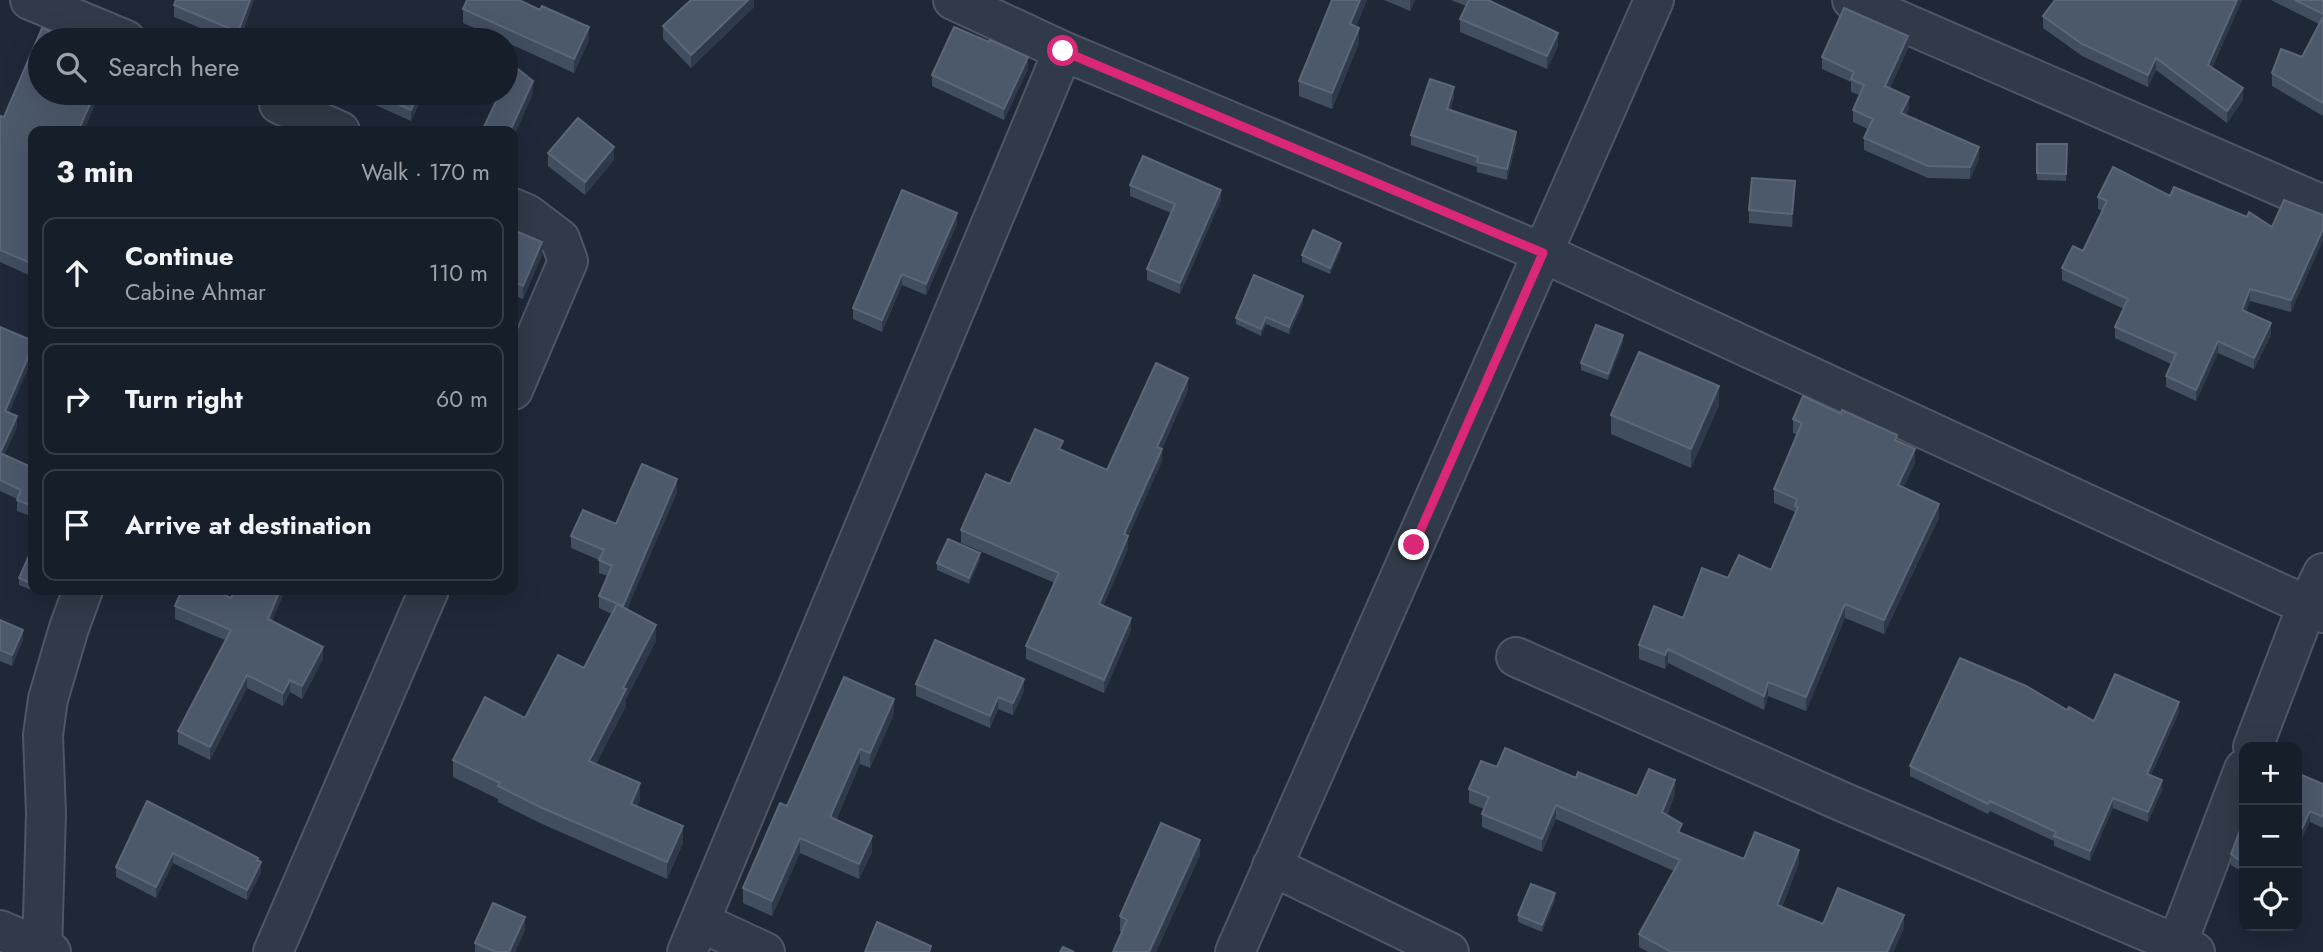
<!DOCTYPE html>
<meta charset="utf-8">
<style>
body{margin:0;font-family:Jost,sans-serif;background:#1f2731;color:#f1f3f6}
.controls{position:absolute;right:21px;bottom:21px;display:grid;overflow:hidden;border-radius:14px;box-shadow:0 7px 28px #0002}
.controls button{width:63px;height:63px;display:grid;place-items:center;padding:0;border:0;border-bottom:2px solid #353c46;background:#161e29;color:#f1f3f6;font:35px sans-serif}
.stop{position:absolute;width:21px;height:21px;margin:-16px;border:5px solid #db2777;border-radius:50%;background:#fff}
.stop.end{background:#db2777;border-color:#fff;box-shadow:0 2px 7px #0008}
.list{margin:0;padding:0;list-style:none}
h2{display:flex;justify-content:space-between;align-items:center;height:91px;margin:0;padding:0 28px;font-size:30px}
h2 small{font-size:23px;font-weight:400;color:#9ea2a8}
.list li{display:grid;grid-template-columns:46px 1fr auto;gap:21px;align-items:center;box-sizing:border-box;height:112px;margin:0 14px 14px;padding:0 14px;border:2px solid #353c46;border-radius:14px}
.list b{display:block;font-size:26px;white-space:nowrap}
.list p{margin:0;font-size:23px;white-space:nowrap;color:#9ea2a8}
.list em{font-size:23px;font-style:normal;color:#9ea2a8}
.icon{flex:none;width:38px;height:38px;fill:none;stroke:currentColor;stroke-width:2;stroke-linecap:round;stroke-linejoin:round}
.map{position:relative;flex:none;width:2323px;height:952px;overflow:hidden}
.search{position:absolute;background:#161e29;box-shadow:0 7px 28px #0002;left:28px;top:28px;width:490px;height:77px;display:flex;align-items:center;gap:18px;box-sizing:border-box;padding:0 24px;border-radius:38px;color:#9ea2a8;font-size:26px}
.panel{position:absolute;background:#161e29;box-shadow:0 7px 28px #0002;left:28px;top:126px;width:490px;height:469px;border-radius:14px}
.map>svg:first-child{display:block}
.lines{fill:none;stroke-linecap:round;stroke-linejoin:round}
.minor-casing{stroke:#4f5766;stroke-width:42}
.minor{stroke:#313a48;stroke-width:38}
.wall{fill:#414e60}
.shaded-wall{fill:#2e3a4b}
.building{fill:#4c596b;stroke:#5b6779;stroke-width:2}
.route{stroke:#db2777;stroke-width:9}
</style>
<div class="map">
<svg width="2323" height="952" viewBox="0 0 2323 952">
<rect width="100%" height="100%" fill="#1e2837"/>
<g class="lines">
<g class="minor-casing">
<path id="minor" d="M30 0 126 40
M953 0 1063 51 1543 253 2323 613
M1852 0 2323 205
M279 104 340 131
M513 208 527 214 560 239 568 261 513 390
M1516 657 1843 802 2195 952
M2253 747 2307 606 2323 573
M1272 866 1449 952
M700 922 765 952
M0 930 51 952
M42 952 46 813 43 735 48 699 69 628 83 590
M273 952 429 590
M687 952 1063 51
M1235 952 1654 0
M2174 952 2244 769"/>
</g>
<use href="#minor" class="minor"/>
</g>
<path class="wall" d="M176 0H254L240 40H229L174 17V5Z
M754 0V7L691 68 663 39V26Z
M1332 0H1367L1356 26 1359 43 1332 109 1299 96V81Z
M1384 0H1415L1410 11Z
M1451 0H1488L1558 46 1547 69 1460 32V19L1466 6Z
M2242 0 2212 68 2243 100 2227 123 2156 70 2148 87 2082 56 2043 28V16Z
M2271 0H2323V116L2272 86V73L2302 57 2319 24Z
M463 9 589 40 574 73 506 42V40H502L463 23Z
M1908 48 1890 88 1909 109 1906 115 1979 159 1970 179 1928 178 1864 150V138L1868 129 1853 122V110L1859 95 1851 92V82L1822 69V57Z
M1028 69 1004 120 932 86V75Z
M358 93H424L411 121 373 104V100Z
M1454 97 1450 110 1516 143 1507 180 1477 172V167L1411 145V135Z
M0 118 33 131V277L0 262Z
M2037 144H2067L2066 181 2037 180Z
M548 153 614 160 585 195 548 166Z
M1130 185 1221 200 1180 294 1147 280V269L1171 213 1130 196Z
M1795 194 1792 227 1749 223V210Z
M2170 196 2272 227 2323 215 2291 312 2250 301 2246 312 2271 335 2254 369 2218 353 2196 401 2166 387V376L2171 364 2115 338V327L2124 309 2062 280V268L2083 251 2103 211 2098 209V197Z
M957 224 926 295 902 285 882 332 853 319V308Z
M513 230 542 255 523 299 513 295Z
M1341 249 1330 274 1302 262V255Z
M1303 303 1289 334 1266 324 1261 336 1236 324V318Z
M0 327 33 357 9 412 17 427 4 455 33 468V517L17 511V499L0 491Z
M1623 342 1608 380 1581 370V363Z
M1188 390 1162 449V461L1128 537V549L1103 606 1131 630 1104 693 1026 659V646L1055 583 961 543V530L1010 484 1063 451 1107 470Z
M1719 405 1691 468 1611 434V415Z
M1793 419 1897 441 1915 463 1903 488 1939 518 1884 634 1845 618 1806 711 1768 696 1764 710 1668 663 1665 669 1639 659V645L1683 618 1728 578 1771 570 1795 514V512L1774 503V489L1797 435 1793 433Z
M677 492 627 609 656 641 626 699V706L596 764 640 800 637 806 683 843 667 879 540 823 498 802V799L453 777V760L525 718 584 668 612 614 599 608V596L608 576 599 573V560L571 548V536L616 524Z
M33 547V590H46L44 595 19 585V578Z
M980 560 969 584 937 570V563Z
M235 590H285L272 621 323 659 302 699 290 692 283 706 247 688 210 760 178 744V731L225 640 175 619V606L231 598Z
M0 620 23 640 12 666 0 661Z
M916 684 1024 691 1013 715 998 709 990 728 916 696Z
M2067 710 2094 721 2179 712 2151 775 2162 790 2148 822 2113 808 2090 861 2054 846V841L1990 811 1988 814 1910 776V766Z
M894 714 870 768 860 764 836 820 872 852 859 879 800 853 772 916 743 903V888L787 806Z
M1497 767 1576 778 1637 796 1675 794 1667 815 1682 834 1744 859 1799 863 1782 907 1823 924 1904 928 1893 952H1648L1639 947V934L1674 871 1556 819 1542 852 1482 827V814L1484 809 1469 803V789Z
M2299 774 2323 784V828L2310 822Z
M147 801 258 860 261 872 247 900 173 863 156 898 116 877V867Z
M2244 820V873L2231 865V854Z
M1200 855 1156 952H1113L1122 932 1120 931V916Z
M1555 900 1542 932 1518 922V915Z
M525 930 515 952H475V943Z"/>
<path class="shaded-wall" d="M250 0H254L240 40H238V32Z
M748 0H754V7L691 68V55Z
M1360 0H1367L1350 40V24Z
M1410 0H1415L1410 11Z
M2237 0H2242L2208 77V65Z
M589 27V40L574 73V59Z
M1359 28V43L1332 109V93Z
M1558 33V46L1547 69V56Z
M1908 36V48L1885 98V86Z
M1028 57V69L1004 120V109Z
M2156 58V70L2148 87V75Z
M533 81V94L513 139V131H510Z
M1454 87V97L1447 119V109Z
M2243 88V100L2227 123V111Z
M95 93H100L84 131H78Z
M419 93H424L411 121V110Z
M1909 97V109L1901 125V113Z
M1516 132V143L1507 180V169Z
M614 147V160L585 195V182Z
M1979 147V159L1970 179V167Z
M1795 181V194L1792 227V214Z
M1221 190V200L1180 294V283Z
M957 213V224L926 295V284Z
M2323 229V241L2291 312V300Z
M542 242V255L523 299V286Z
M1341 243V249L1330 274V268Z
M902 274V285L882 332V320Z
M2250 289V301L2242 322V310Z
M1303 296V303L1289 334V327Z
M1266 317V324L1261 336V329Z
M2271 323V335L2254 369V358Z
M1623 335V342L1608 380V374Z
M2218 341V353L2196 401V390Z
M33 346V357L5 422V411Z
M1188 378V390L1157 459V447Z
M1719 386V405L1691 468V449Z
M17 416V427L0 464V453Z
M1162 449V461L1128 537V549L1099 616V604L1124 534Z
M1915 449V463L1898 499V485Z
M677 479V492L623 618V606Z
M1939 504V518L1884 634V620Z
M980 553V560L969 584V578Z
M280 590H285L268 631V619Z
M1845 604V618L1806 711V697Z
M1131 618V630L1104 693V680Z
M656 625V641L626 699V706L589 778V761L623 688Z
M23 630V640L12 666V655Z
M323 647V659L302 699V686Z
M1668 649V663L1665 669V655Z
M247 675V688L210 760V747Z
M1024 679V691L1013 715V703Z
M290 680V692L283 706V693Z
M1768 682V696L1764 710V696Z
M998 697V709L990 728V716Z
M894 699V714L870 768V753Z
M2179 702V712L2147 784V774Z
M860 749V764L830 833V817Z
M1675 780V794L1662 825V812Z
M2162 780V790L2148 822V812Z
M640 783V800L631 821V804Z
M2113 798V808L2090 861V851Z
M1556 805V819L1542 852V839Z
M2310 811V822L2297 849V839Z
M683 826V843L667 879V862Z
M872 836V852L859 879V864Z
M800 838V853L772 916V901Z
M1200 840V855L1156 952H1149Z
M1799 850V863L1777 918V905Z
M173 853V863L156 898V887Z
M258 858V868L261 862V872L247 900V890Z
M1555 893V900L1542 932V925Z
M1904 915V928L1893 952H1887Z
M525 917V930L515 952H509Z"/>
<path class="building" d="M176 0H250L238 32 174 5Z
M467 0H519L540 10 542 6 589 27 574 59 463 9Z
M691 0H748L691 55 663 26Z
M1332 0H1360L1350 24 1359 28 1332 93 1299 81Z
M1469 0H1488L1558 33 1547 56 1460 19Z
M2055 0H2237L2208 65 2243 88 2227 111 2156 58 2148 75 2082 44 2043 16Z
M2295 0H2323V14Z
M1844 8 1908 36 1885 86 1909 97 1901 113 1979 147 1970 167 1928 166 1864 138 1873 119 1853 110 1864 85 1851 79 1854 72 1822 57Z
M2323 17V103L2272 73 2281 49 2302 57Z
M954 27 989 42 990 40 1028 57 1004 109 932 75Z
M42 28 71 40H40V93H95L78 131H33V264L0 250V118L1 116 4 117Z
M513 65 533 81 510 131H482L500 93H506V80Z
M1430 79 1454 87 1447 109 1516 132 1507 169 1477 162 1478 157 1411 135Z
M373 93H419L411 110Z
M578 118 614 147 585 182 548 153Z
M2037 144H2067L2066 174 2037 173Z
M1143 156 1221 190 1180 283 1147 269 1175 204 1130 185Z
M2113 167 2170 196 2174 187 2247 217 2249 212 2272 227 2284 200 2323 215V229L2291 300 2250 289 2242 310 2271 323 2254 358 2218 341 2196 390 2166 376 2176 354 2115 327 2128 299 2062 268 2073 246 2083 251 2107 201 2098 197Z
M1752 178 1795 181 1792 214 1749 210Z
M902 190 957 213 926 284 902 274 882 320 853 308Z
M513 230 542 242 523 286 513 281Z
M1313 230 1341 243 1330 268 1302 255Z
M1254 275 1303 296 1289 327 1266 317 1261 329 1236 318Z
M1596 325 1623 335 1608 374 1581 363Z
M0 327 33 341V346L5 411 17 416 0 453Z
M1639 352 1719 386 1691 449 1611 415Z
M1156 363 1188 378 1157 447 1162 449 1124 534 1128 536 1099 604 1131 618 1104 680 1026 646 1059 573 961 530 986 474 1010 484 1035 429 1063 441 1059 449 1107 470Z
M1803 396 1841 414 1842 410 1897 435 1895 440 1915 449 1898 485 1939 504 1884 620 1845 604 1806 697 1768 682 1764 696 1668 649 1665 655 1639 645 1654 606 1683 618 1702 568 1728 578 1739 555 1771 570 1798 507 1795 506 1797 499 1774 489 1802 423 1793 419Z
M0 453 33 468V506L17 500 21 490 0 480Z
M642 464 677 479 623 606 599 596 612 566 599 560 604 550 571 536 583 510 616 524Z
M948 539 980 553 969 578 937 563Z
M33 547V584L19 578Z
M182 590H213L231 598 235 590H280L268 619 323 647 302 686 290 680 283 693 247 675 210 747 178 731 231 630 175 606Z
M617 604 656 625 623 688 626 689 589 761 640 783 631 804 683 826 667 862 540 807 498 786 500 783 453 760 485 697 525 718 558 655 584 668Z
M0 620 23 630 12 655 0 650Z
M935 640 1024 679 1013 703 998 697 990 716 916 684Z
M1960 658 2026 686 2067 710 2069 707 2094 721 2115 674 2179 702 2147 774 2162 780 2148 812 2113 798 2090 851 2054 836 2056 832 1990 801 1988 804 1910 766Z
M844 677 894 699 870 753 860 749 830 817 872 836 859 864 800 838 772 901 743 888 780 803 787 806Z
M1505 748 1576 778 1578 772 1637 796 1649 769 1675 780 1662 812 1682 824 1678 832 1744 859 1755 832 1799 850 1777 905 1823 924 1838 888 1904 915 1887 952H1671L1639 934 1680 860 1556 805 1542 839 1482 814 1489 797 1469 789 1481 761 1497 767Z
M2297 773 2323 784V817L2310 811 2297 839Z
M147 801 258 858 257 860 261 862 247 890 173 853 156 887 116 867Z
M2244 820V863L2231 854Z
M1161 823 1200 840 1149 952H1113L1127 920 1120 916Z
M1531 884 1555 893 1542 925 1518 915Z
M493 903 525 917 509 952H496L475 943Z
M877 922 931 946 929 952H865Z
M1063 947 1074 952H1060Z"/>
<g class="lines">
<path class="route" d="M1063 51 1543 253 1414 545"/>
</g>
</svg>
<div class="controls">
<button>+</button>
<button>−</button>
<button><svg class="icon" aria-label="locate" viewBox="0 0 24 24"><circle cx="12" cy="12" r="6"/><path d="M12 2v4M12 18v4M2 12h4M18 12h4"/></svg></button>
</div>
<div class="stop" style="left:1063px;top:51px"></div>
<div class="stop end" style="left:1414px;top:545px"></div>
<div class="search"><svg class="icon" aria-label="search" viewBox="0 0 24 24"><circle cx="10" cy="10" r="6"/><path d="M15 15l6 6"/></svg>Search here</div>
<section class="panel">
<h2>3 min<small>Walk · 170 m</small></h2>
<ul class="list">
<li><svg class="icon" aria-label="ahead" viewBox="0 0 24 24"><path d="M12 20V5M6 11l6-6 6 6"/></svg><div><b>Continue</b><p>Cabine Ahmar</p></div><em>110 m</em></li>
<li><svg class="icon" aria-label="right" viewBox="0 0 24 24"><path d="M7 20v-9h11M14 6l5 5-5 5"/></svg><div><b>Turn right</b></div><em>60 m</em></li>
<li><svg class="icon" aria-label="arrive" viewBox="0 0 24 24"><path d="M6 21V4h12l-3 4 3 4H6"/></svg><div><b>Arrive at destination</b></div></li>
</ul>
</section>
</div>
